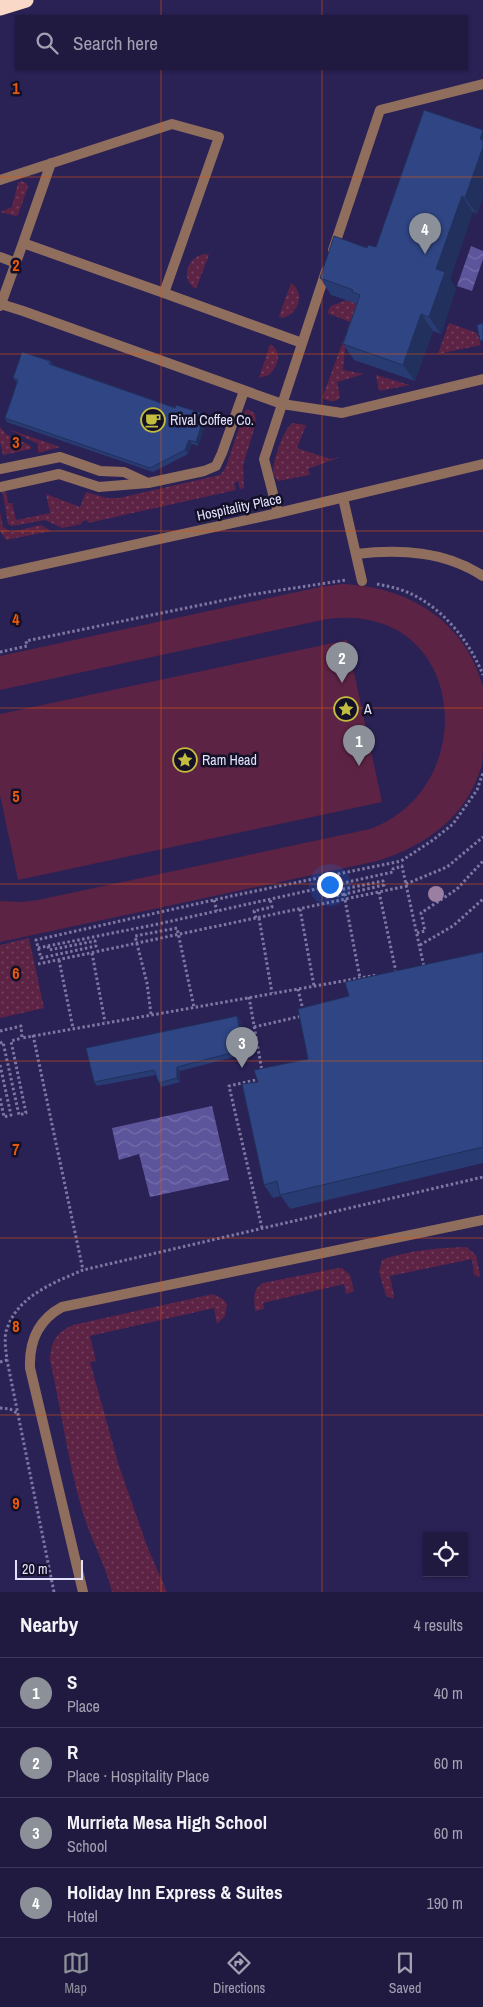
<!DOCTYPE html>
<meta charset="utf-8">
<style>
body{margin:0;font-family:"Archivo Narrow",sans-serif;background:#2d264b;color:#f1f3f6}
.controls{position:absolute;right:15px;bottom:15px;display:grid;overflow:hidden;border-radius:0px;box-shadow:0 1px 4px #0004}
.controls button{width:45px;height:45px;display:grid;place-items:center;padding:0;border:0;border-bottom:1px solid #3d3859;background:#201940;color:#f1f3f6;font:25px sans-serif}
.scale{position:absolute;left:15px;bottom:12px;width:68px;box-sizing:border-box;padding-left:5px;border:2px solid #e2e1fc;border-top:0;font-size:14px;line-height:18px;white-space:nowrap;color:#e2e1fc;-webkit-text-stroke:4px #131027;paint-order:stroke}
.you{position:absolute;left:329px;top:884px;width:18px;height:18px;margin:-12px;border:4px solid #fff;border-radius:50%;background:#1a73e8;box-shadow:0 0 0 8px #1a73e833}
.badge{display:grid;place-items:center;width:32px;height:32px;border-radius:50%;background:#8c9099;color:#fff;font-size:16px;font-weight:700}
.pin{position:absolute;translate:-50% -41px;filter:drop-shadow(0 1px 2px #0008)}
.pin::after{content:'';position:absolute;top:26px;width:18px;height:15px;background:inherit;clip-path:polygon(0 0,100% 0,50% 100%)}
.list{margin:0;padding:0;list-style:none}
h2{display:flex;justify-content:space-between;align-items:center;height:65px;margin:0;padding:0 20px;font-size:21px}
h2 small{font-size:16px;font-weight:400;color:#a2a0b1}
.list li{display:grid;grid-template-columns:32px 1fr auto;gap:15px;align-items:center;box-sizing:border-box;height:70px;padding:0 20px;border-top:1px solid #3d3859}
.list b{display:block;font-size:19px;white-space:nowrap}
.list p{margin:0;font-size:16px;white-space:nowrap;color:#a2a0b1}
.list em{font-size:16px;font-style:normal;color:#a2a0b1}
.icon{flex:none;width:28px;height:28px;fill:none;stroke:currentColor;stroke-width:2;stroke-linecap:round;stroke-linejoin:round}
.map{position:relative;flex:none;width:483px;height:1592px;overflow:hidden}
.search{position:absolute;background:#201940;box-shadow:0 1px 4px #0004;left:15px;right:15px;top:15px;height:55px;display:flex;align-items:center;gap:12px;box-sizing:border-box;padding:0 18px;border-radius:0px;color:#a2a0b1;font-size:19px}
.sheet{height:345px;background:#201940}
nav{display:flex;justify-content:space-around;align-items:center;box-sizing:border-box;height:70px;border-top:1px solid #3d3859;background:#201940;font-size:14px;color:#a2a0b1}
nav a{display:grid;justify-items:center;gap:2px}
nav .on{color:#8c9099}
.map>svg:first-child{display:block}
.grass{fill:url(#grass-dots)}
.park{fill:#5d2345}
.water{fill:url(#water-waves)}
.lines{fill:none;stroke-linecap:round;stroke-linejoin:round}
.path{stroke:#7d78a1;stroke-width:3;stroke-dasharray:2.5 2.5;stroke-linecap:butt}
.service{stroke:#906e5e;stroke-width:10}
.minor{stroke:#906e5e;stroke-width:10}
.motorway{stroke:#fad8c8;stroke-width:15}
.tree{fill:#9b7fa3}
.wall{fill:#283b72}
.shaded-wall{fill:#21305c}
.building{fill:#2f4584;stroke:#21305c}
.grid{fill:none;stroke:#e8590c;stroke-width:1;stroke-opacity:0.55}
.labels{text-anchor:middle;stroke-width:5;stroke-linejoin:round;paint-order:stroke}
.poi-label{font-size:14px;fill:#e2e1fc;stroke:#131027;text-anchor:start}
.street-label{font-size:14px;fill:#e2e1fc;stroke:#131027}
.grid-label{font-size:16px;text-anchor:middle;font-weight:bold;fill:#e8590c;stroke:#131027;stroke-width:5;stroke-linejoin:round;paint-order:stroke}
</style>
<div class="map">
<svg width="483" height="1592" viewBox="0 0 483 1592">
<defs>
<pattern id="grass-dots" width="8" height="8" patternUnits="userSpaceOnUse" patternTransform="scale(1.25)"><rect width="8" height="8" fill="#5d2345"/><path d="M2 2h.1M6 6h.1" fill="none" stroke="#744361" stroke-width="1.8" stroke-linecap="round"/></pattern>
<pattern id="water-waves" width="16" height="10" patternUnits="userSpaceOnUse" patternTransform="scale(1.25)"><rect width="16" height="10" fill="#5d559b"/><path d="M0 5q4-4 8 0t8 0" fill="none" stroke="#746daa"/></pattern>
</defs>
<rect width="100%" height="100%" fill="#2a2155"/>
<path class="grass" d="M21 181 26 183 28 187 18 215 16 216 0 212 12 207 18 183Z
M206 254 209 255 196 289C179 280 188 255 206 254Z
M291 283C306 293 298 315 282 318L279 316Z
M347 300 358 304 349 330H347L350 322 327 313 331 306Z
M449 323 477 333 481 345 438 354Z
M345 336H346L343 370 364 374 337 382 340 397C335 404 329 401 322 398Z
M270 344C283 351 278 367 269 375L259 378Z
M376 375 410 385 379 391Z
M248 409 255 414 256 423 243 465 244 488 240 489 238 481 234 483 236 490 88 523 87 520 81 522 82 524 62 528 45 520 12 526 8 524 2 489 6 492 8 503H12L16 520 50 513 46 494 80 507 86 492 107 498H119L220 475 225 469 245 411Z
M293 423 306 425 297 448 330 459 340 457 308 469 310 475 278 481C275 478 273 475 273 471 273 461 284 427 293 423Z
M0 427 7 435 31 446V449L3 455 0 442Z
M8 429 60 447 38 453V444Z
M0 511 3 527 11 532 41 525 51 531 6 540 0 531Z
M29 938 44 1008 0 1018V945Z
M466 1247 476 1255 480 1275 479 1277 474 1275 472 1259 390 1276 394 1296 393 1299 386 1296 379 1272 382 1260C409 1250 437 1248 466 1247Z
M338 1268H342L350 1275 354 1291 346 1294 344 1284 263 1303 264 1309 255 1311C254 1298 252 1290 263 1283Z
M213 1294 223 1299 227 1304 225 1316 217 1324 214 1308 90 1336 96 1361 90 1362 119 1466 147 1546 167 1592H112C105 1563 90 1538 82 1510 68 1461 61 1409 50 1360 51 1341 56 1333 73 1325Z"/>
<path class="park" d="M342 584C409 587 464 620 483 686 483 705 483 723 483 741 483 748 483 757 482 764 468 816 426 846 377 861L0 942V901L21 902 38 900 370 829C483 788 468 601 327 619L0 690V656L320 587Z
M347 640 382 802 18 880 0 795V714Z"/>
<path class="water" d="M471 246 483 251V259L472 291 457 286Z
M212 1106 229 1180 150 1197 139 1154 119 1160 112 1128Z"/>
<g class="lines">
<path class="path" d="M377 584C387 586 397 588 407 592 442 607 469 640 483 675
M0 652 27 646 26 641 249 595 346 580
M337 884 339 890 383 881 384 885 345 894 347 900
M406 884 447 867 483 837
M324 887 327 897 345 894
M379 892 396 972
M214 900 217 911
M345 900 360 978
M300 909 314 986
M256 918 254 911 272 907 270 899
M259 918 272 993
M417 933 425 931 421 913 457 889 483 861
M420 945 453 926 483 899
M48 946 49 950 95 941 96 946 41 958 36 940 236 895 401 861 433 840 453 824 477 790 483 773
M38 948 158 924 393 872V869L402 866 424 967
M92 953 105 1022
M59 960 73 1028
M38 964 407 886
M298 989 303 1010
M249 997 262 1071
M151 1014 147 983 135 936 177 928 194 1007
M254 1027 302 1016
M0 1031 21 1026 22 1038 377 975
M33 1035 83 1270
M0 1043 3 1042 19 1115 26 1113 11 1041 22 1038
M0 1065 11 1115 4 1117 0 1098
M260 1079 229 1086 262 1228
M0 1362 7 1360
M0 1408 10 1409 17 1413
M54 1592 7 1360C6 1350 3 1336 8 1326 20 1295 55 1282 83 1270L483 1177"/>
<path class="service" d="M0 180 172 124 219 137 164 293 23 243 1 304
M23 243 51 163
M333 250 380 110 483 84
M0 257 16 263
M164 293 302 343
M0 306 1 304 23 311 282 404 342 413 483 379
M0 469 60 457 100 471 124 472 148 483 204 471 216 466 222 453 244 391
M0 487 59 474 99 487 148 483
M343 498 362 581
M278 513 264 459 326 271
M356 554C400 549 445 551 483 576
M83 1592 30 1368C29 1342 38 1320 62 1307L483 1220"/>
<path class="minor" d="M0 574 278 513 483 464"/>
<path class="motorway" d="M0 8 26 0"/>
</g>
<circle class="tree" cx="436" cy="894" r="8"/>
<path class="wall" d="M483 130V196L477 214 473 212 450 279 456 289 441 334 433 331 415 381 354 360 343 344 357 304 331 295 320 278 367 248 376 247Z
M50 361 53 365 208 419 198 446 192 444 188 454 153 472 7 422 5 418 17 383 13 378Z
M483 952V1163L290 1209 281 1196 273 1198 264 1185 258 1082 308 1059 349 996Z
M237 1016 240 1020 246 1054 180 1071V1082L162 1087 159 1083 156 1075 97 1086 94 1082Z"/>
<path class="shaded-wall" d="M483 132V144L480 139Z
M483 147V196L477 214 465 198Z
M462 196 473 212 450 279 456 289 441 334 429 317 436 269Z
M421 314 433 331 415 381 403 365Z
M205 414 208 419 198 446 196 442Z
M189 440 192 444 188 454 185 450Z
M237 1016 240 1020 246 1054 243 1050Z
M177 1067 180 1071V1082L177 1078Z"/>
<path class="building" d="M424 110 483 130 480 139 483 140V147L465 198 462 196 436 269 445 272 429 317 421 314 403 365 343 344 360 295 352 292 353 290 348 288 320 278 334 236 367 248 368 245 376 247Z
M483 323V340L480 341 477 325Z
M22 352 50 361 49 364 175 408 176 405 205 414 196 442 189 440 185 450 150 468 5 418 18 380 13 378Z
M483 952V1147L280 1195 277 1181 264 1185 242 1084 258 1082 254 1070 308 1059 298 1009 349 996 345 982Z
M237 1016 243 1050 177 1067V1078L159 1083 154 1070 94 1082 86 1048Z"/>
<path class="grid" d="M161 0V16M322 0V16M161 69V1592M322 69V1592M0 177H483M0 354H483M0 531H483M0 708H483M0 884H483M0 1061H483M0 1238H483M0 1415H483"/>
<defs>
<g id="cafe-ring" transform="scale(1.25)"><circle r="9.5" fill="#131027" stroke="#c2bd3f" stroke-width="1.5"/><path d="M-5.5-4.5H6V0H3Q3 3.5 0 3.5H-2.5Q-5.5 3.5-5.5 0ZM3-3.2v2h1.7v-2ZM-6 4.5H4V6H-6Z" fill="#c2bd3f"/></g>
<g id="sight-ring" transform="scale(1.25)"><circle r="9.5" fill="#131027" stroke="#c2bd3f" stroke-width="1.5"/><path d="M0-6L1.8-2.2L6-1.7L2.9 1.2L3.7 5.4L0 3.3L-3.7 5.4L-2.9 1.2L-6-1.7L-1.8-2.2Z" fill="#c2bd3f"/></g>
</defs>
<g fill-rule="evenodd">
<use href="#cafe-ring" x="153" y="420"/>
<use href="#sight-ring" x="346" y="709"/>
<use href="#sight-ring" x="185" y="760"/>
</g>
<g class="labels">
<g class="poi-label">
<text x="170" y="425">Rival Coffee Co.</text>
<text x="364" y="714">A</text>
<text x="202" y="765">Ram Head</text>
</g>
<g class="street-label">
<text transform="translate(239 507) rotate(-12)" y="5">Hospitality Place</text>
</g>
</g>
<g class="grid-label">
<text x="16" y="94">1</text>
<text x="16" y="271">2</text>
<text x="16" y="448">3</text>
<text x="16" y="625">4</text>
<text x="16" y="802">5</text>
<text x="16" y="979">6</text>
<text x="16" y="1155">7</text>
<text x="16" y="1332">8</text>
<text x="16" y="1509">9</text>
</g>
</svg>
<div class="controls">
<button><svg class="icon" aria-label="locate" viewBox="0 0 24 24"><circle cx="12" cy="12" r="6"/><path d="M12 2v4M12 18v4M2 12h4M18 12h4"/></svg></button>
</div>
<div class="scale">20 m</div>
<div class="you"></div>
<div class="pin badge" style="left:359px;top:766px">1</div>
<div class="pin badge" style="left:342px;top:683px">2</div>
<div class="pin badge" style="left:242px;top:1068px">3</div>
<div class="pin badge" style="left:425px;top:254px">4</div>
<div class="search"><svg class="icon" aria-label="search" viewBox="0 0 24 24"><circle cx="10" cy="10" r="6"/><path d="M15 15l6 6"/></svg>Search here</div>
</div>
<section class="sheet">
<h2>Nearby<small>4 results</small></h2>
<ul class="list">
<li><span class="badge">1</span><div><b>S</b><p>Place</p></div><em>40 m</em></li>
<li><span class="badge">2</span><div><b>R</b><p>Place · Hospitality Place</p></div><em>60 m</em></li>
<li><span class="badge">3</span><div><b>Murrieta Mesa High School</b><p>School</p></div><em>60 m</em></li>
<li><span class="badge">4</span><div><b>Holiday Inn Express &amp; Suites</b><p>Hotel</p></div><em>190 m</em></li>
</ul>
</section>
<nav>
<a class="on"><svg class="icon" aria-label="map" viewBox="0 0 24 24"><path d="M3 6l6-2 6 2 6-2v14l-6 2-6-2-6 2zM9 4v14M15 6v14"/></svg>Map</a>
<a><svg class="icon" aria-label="directions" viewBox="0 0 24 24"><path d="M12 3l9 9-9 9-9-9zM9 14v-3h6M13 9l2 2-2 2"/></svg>Directions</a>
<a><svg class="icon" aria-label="saved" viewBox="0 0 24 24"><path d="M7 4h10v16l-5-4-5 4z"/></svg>Saved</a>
</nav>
